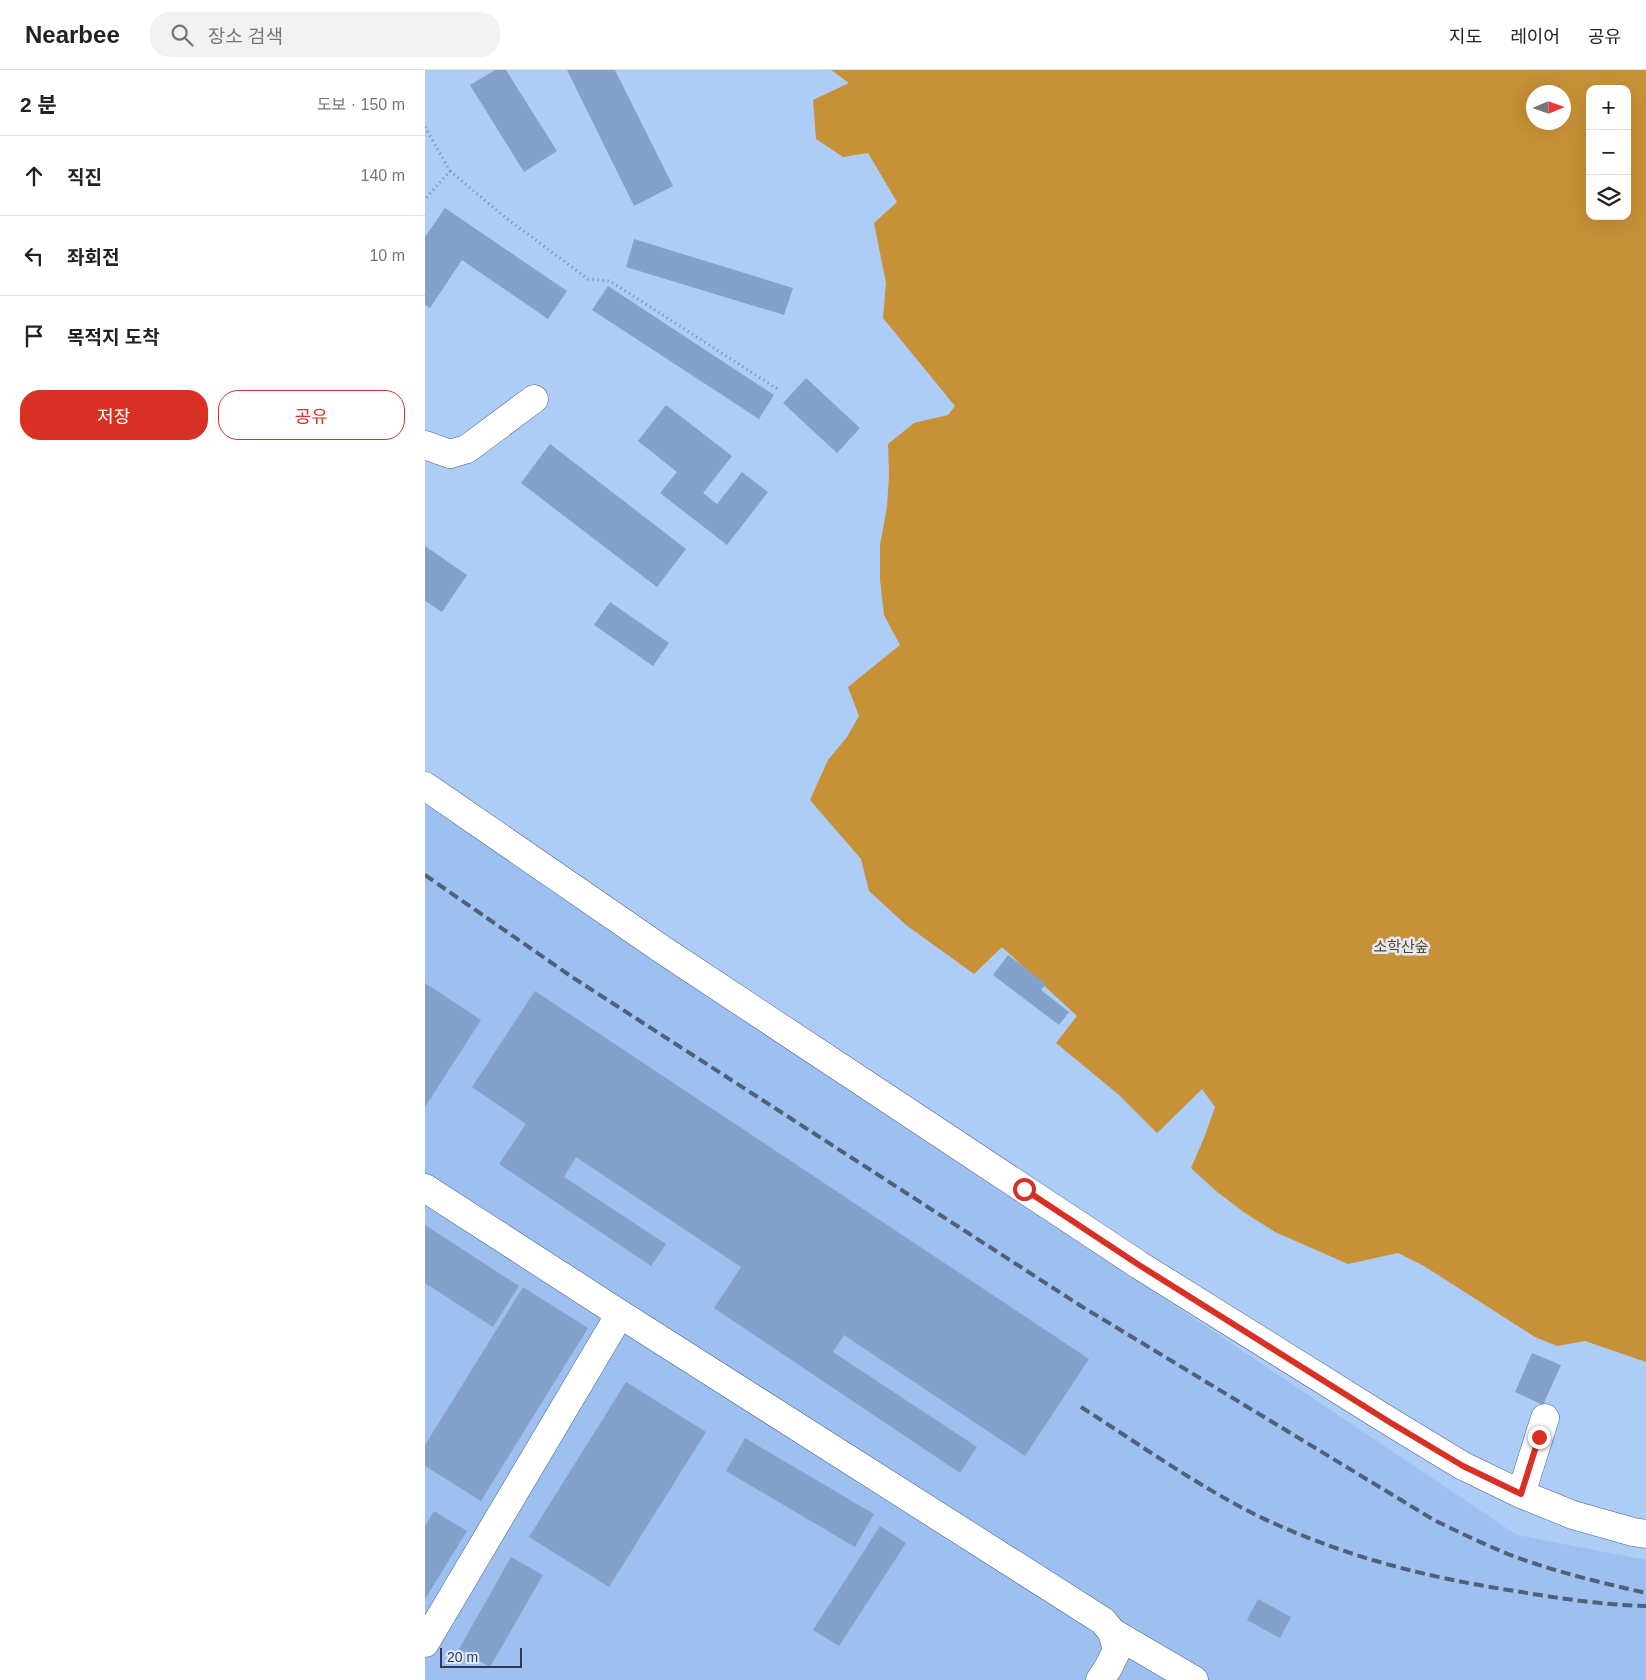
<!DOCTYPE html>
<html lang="ko">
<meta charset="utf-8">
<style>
body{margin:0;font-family:Helvetica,"Noto Sans KR",sans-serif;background:#f2f2f2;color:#222}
.controls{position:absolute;right:15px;top:15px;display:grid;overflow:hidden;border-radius:10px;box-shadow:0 5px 20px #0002}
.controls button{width:45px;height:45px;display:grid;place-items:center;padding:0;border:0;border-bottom:1px solid #e0e0e0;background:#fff;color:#222;font:25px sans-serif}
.compass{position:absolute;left:1101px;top:15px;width:45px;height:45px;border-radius:50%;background:#fff;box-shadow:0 5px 20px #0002;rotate:88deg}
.scale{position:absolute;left:15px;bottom:12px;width:82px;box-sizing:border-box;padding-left:5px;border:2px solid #2f3b4c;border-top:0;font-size:14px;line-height:18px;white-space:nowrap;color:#2f3b4c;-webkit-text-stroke:4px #dfebfd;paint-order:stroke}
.stop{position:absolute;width:15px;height:15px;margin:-11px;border:4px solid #d93025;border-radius:50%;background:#fff}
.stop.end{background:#d93025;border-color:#fff;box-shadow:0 1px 5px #0008}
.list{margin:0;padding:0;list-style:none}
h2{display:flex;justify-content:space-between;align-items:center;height:65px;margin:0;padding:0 20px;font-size:21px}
h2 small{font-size:16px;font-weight:400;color:#767676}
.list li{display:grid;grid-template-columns:32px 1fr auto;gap:15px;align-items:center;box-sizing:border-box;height:80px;padding:0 20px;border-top:1px solid #e0e0e0}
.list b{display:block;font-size:19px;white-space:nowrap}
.list em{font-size:16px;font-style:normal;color:#767676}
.actions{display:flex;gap:10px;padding:15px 20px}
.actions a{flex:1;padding:11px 0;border:1px solid #d93025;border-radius:20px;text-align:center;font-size:18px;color:#d93025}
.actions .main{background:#d93025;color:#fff}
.icon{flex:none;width:28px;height:28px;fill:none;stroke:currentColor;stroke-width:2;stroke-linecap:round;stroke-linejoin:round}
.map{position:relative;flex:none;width:1221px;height:1610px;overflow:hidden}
header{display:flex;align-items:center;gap:30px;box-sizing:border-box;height:70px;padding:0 25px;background:#fff;border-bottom:1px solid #e0e0e0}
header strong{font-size:24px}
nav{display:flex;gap:28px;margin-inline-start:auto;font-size:18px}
.search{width:350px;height:45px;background:#f2f2f2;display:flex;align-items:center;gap:12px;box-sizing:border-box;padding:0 18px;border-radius:20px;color:#767676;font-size:19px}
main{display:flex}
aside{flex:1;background:#fff}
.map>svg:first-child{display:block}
.built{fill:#9dc0f0}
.forest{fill:#c79237;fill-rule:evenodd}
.building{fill:#84a1ca}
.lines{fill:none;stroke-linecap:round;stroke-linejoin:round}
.minor-casing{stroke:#486389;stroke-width:29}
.path{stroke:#748aa9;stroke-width:3;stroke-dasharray:1 4;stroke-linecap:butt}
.minor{stroke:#fff;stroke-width:28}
.rail{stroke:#4f6077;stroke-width:4;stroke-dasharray:10 5;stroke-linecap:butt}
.route{stroke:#d93025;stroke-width:6}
.labels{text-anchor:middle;stroke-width:5;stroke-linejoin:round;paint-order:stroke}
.park-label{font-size:15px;fill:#604414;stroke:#dfebfd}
</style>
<header>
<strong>Nearbee</strong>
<div class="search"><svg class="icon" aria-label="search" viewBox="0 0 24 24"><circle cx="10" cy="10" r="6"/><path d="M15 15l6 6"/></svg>장소 검색</div>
<nav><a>지도</a><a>레이어</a><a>공유</a></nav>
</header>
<main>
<aside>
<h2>2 분<small>도보 · 150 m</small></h2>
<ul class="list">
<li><svg class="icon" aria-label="ahead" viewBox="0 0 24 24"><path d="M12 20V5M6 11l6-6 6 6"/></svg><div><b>직진</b></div><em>140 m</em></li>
<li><svg class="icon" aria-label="left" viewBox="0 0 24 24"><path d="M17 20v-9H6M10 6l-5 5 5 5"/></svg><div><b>좌회전</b></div><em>10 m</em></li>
<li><svg class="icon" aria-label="arrive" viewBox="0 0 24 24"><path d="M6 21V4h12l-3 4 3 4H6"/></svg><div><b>목적지 도착</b></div></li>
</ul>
<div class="actions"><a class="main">저장</a><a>공유</a></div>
</aside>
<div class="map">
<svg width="1221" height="1610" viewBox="0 0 1221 1610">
<rect width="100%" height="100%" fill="#adccf6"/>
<path class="built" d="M0 733 1092 1465 1221 1490V1610H0Z"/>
<path class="forest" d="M406 0H1221V1292L1160 1271 1132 1276 1110 1267 999 1196 973 1183 923 1194 850 1162 820 1143 791 1121 766 1098 779 1068 790 1037 777 1019 732 1063 694 1025 631 973 652 946 577 877 549 904 481 855 444 821 436 789 385 730 403 690 422 667 434 646 423 617 475 575 459 545 455 510V475L462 437 464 406 463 374 489 353 523 345 530 336 458 248 461 213 449 153 472 132 443 83 418 87 391 69 388 30 424 13ZM1165 19H1202V146H1165ZM1108 22H1138V52H1108Z"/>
<path class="building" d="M70 0H81L132 81 99 102 45 15Z
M142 0H190L248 116 209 136Z
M20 138 142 221 123 249 37 190 5 238 0 235V167Z
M209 169 368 218 359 245 201 197Z
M183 216 349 325 334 349 167 240Z
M381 308 435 358 412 383 358 333Z
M241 335 307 386 278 423 292 434 317 402 343 422 302 475 235 423 252 402 213 371Z
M125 374 261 479 232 517 96 413Z
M0 476 42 505 17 542 0 531Z
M185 532 244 573 228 596 169 555Z
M583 885 621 914 616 920 644 942 634 955 568 905Z
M0 913 56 950 0 1037Z
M110 921 664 1289 600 1386 419 1265 408 1282 552 1377 535 1403 289 1238 316 1197 151 1087 139 1107 241 1174 226 1196 74 1094 101 1054 47 1017Z
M0 1155 94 1216 68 1257 0 1213Z
M98 1217 163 1258 56 1431 0 1396V1375Z
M1107 1283 1136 1295 1118 1335 1090 1322Z
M201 1312 281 1362 184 1517 104 1467Z
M320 1368 449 1444 430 1477 301 1401Z
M9 1441 42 1461 0 1529V1456Z
M455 1456 481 1473 414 1576 388 1560Z
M86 1487 118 1505 65 1597 34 1579Z
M833 1529 866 1547 855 1568 822 1550Z"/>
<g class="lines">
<g class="minor-casing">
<path id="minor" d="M0 375 25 384 42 379 109 329
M0 716 238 880 714 1195 967 1353 1038 1396 1096 1424 1148 1445 1208 1462 1221 1464
M0 1118 195 1244 678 1551 687 1562 692 1580 683 1598 675 1610
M1096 1424 1120 1348
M687 1562 769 1610
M0 1573 195 1244"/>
</g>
<path class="path" d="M0 57 25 101 0 129
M25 101 81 148 163 209 185 211 354 320"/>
<use href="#minor" class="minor"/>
<path class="rail" d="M0 805 147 907 656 1236 1009 1450C1040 1465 1072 1481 1105 1492 1143 1505 1182 1514 1221 1523
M656 1337C714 1374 771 1415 833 1446 917 1486 999 1507 1090 1521 1133 1528 1177 1535 1221 1536"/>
</g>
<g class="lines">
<path class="route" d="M599 1119 714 1195 966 1353 1038 1396 1096 1424 1114 1367"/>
</g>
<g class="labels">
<g class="park-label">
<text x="976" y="882">소학산숲</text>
</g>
</g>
</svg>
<div class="controls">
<button>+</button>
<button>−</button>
<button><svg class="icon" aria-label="layers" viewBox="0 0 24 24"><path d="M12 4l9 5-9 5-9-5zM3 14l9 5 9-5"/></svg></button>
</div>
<svg class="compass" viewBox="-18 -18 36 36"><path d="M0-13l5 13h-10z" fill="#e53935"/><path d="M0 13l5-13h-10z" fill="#767676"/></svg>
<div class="scale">20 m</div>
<div class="stop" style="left:599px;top:1119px"></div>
<div class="stop end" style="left:1114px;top:1367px"></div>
</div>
</main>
